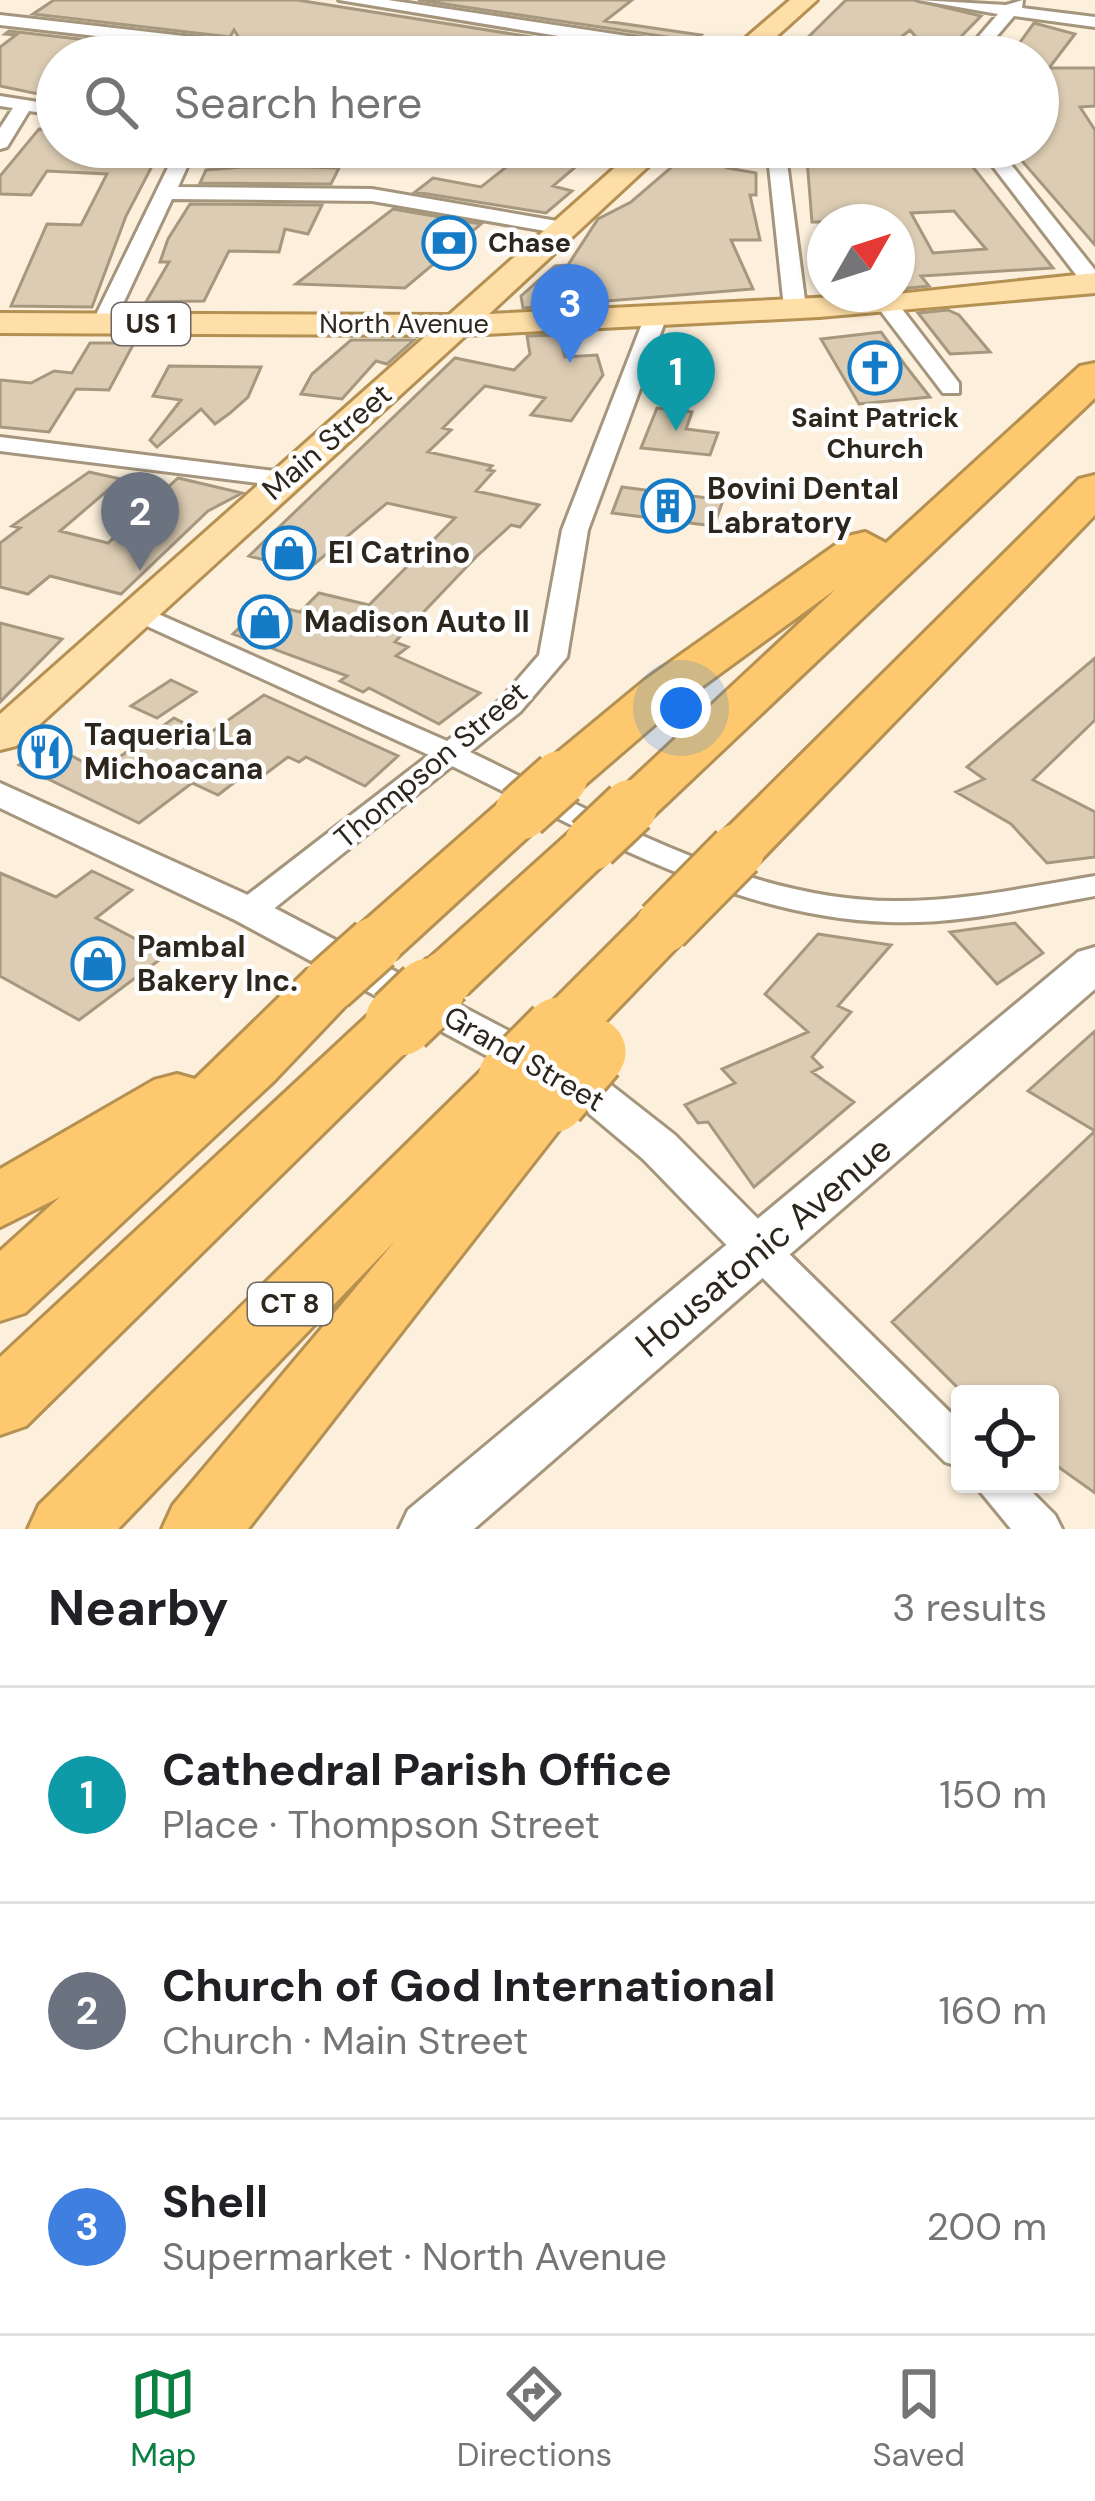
<!DOCTYPE html>
<meta charset="utf-8">
<style>
body{margin:0;font-family:"DM Sans",sans-serif;background:#f6f6f6;color:#202124}
.controls{position:absolute;right:36px;bottom:36px;display:grid;overflow:hidden;border-radius:12px;box-shadow:0 3px 9px #0004}
.controls button{width:108px;height:108px;display:grid;place-items:center;padding:0;border:0;border-bottom:3px solid #e0e0e0;background:#fff;color:#202124;font:60px sans-serif}
.compass{position:absolute;left:807px;top:204px;width:108px;height:108px;border-radius:50%;background:#fff;box-shadow:0 3px 9px #0004;rotate:51deg}
.you{position:absolute;left:681px;top:708px;width:42px;height:42px;margin:-30px;border:9px solid #fff;border-radius:50%;background:#1a73e8;box-shadow:0 0 0 18px #1a73e833}
.badge{display:grid;place-items:center;width:78px;height:78px;border-radius:50%;background:#0b8043;color:#fff;font-size:39px;font-weight:700}
.pin{position:absolute;translate:-50% -99px;filter:drop-shadow(0 3px 6px #0008)}
.pin::after{content:'';position:absolute;top:63px;width:42px;height:36px;background:inherit;clip-path:polygon(0 0,100% 0,50% 100%)}
.list{margin:0;padding:0;list-style:none}
h2{display:flex;justify-content:space-between;align-items:center;height:156px;margin:0;padding:0 48px;font-size:51px}
h2 small{font-size:39px;font-weight:400;color:#757577}
.list li{display:grid;grid-template-columns:78px 1fr auto;gap:36px;align-items:center;box-sizing:border-box;height:216px;padding:0 48px;border-top:3px solid #e0e0e0}
.list b{display:block;font-size:45px;white-space:nowrap}
.list p{margin:0;font-size:39px;white-space:nowrap;color:#757577}
.list em{font-size:39px;font-style:normal;color:#757577}
.icon{flex:none;width:66px;height:66px;fill:none;stroke:currentColor;stroke-width:2;stroke-linecap:round;stroke-linejoin:round}
.map{position:relative;flex:none;width:1095px;height:1529px;overflow:hidden}
.search{position:absolute;background:#fff;box-shadow:0 3px 9px #0004;left:36px;right:36px;top:36px;height:132px;display:flex;align-items:center;gap:30px;box-sizing:border-box;padding:0 42px;border-radius:66px;color:#757577;font-size:45px}
.sheet{height:804px;background:#fff}
nav{display:flex;justify-content:space-around;align-items:center;box-sizing:border-box;height:168px;border-top:3px solid #e0e0e0;background:#fff;font-size:33px;color:#757577}
nav a{display:grid;justify-items:center;gap:6px}
nav .on{color:#0b8043}
.map>svg:first-child{display:block}
.building{fill:#dcccb3;stroke:#a6977f;stroke-width:3;fill-rule:evenodd}
.lines{fill:none;stroke-linecap:round;stroke-linejoin:round}
.minor-casing{stroke:#a4957c;stroke-width:6}
.tertiary-casing{stroke:#a4957c;stroke-width:6}
.secondary-casing{stroke:#a4957c;stroke-width:6}
.primary-casing{stroke:#b49052;stroke-width:6}
.motorway-casing{stroke:#b49052;stroke-width:6}
.minor{fill:#fff;fill-rule:evenodd}
.tertiary{fill:#fff;fill-rule:evenodd}
.secondary{fill:#fff;fill-rule:evenodd}
.primary{fill:#fedfa8;fill-rule:evenodd}
.motorway{fill:#fec96e;fill-rule:evenodd}
.motorway-bridge-far1-casing{stroke:#b49052;stroke-width:60;stroke-linecap:butt}
.motorway-bridge-casing{stroke:#b49052;stroke-width:75;stroke-linecap:butt}
.motorway-bridge-far1{stroke:#fec96e;stroke-width:54}
.motorway-bridge{stroke:#fec96e;stroke-width:69}
.labels{text-anchor:middle;stroke-width:9;stroke-linejoin:round;paint-order:stroke}
.far-poi-label{font-size:27px;font-weight:bold;fill:#2c261d;stroke:#fefefe;text-anchor:start}
.shield{fill:#fefefe;stroke:#6b6760;stroke-width:3}
.shield-label{font-size:27px;font-weight:bold;fill:#2c261d}
.far-street-label{font-size:27px;fill:#2c261d;stroke:#fefefe}
.street-label{font-size:30px;fill:#2c261d;stroke:#fefefe}
.poi-label{font-size:30px;font-weight:bold;fill:#2c261d;stroke:#fefefe;text-anchor:start}
.near-street-label{font-size:36px;fill:#2c261d;stroke:#fefefe}
</style>
<div class="map">
<svg width="1095" height="1529" viewBox="0 0 1095 1529">
<rect width="100%" height="100%" fill="#fcefdb"/>
<path class="building" d="M54 0H297L658 57H587L540 50 531 57H443L340 43 333 47 239 38 234 30 230 37 33 14Z
M418 0H632L605 21 701 35 694 41Z
M846 0H914L981 16 941 57H933L910 30 876 57 792 53Z
M1034 23 1075 34 1049 68H1095V106L1080 107 1095 130V245L1010 147H1038V105H1049L1038 91V57L1010 56Z
M9 31 219 55 57 57V98L0 86V47L16 35 5 34Z
M39 129 57 131V147H162L126 216 92 307 11 306 47 224 81 225 107 174 47 171 31 195 0 194V176Z
M695 147H751L728 168 756 173V195H750L760 240H731L753 289 523 308 521 296 555 266 568 265 598 219 631 202Z
M806 147H957L1053 268 921 276 929 286 900 289 897 222H812ZM954 211 986 249 933 253 911 213Z
M528 150 587 157 553 186 572 191 546 213 415 192 433 178 481 187Z
M241 167H306L339 168 331 184 200 183 206 170Z
M190 204 322 205 308 234 285 229 279 252 229 251 204 301 146 302 169 262H160L168 239Z
M393 209 481 224 405 288 296 284Z
M948 310 959 315 990 352 950 354 918 313Z
M881 332 905 365 930 397 859 404 821 339Z
M559 335 565 357 597 355 603 375 571 421 531 415 545 398 485 386 443 428 451 430 428 452 492 466 488 470 494 471 476 491 539 505 520 527 511 525 476 557 395 642 408 647 396 656 480 693 439 724 369 688 363 692 340 681 347 676 233 634 265 603 300 612 319 593 369 605 455 518 387 503 306 571 249 556 455 358 514 370 530 354 527 336Z
M351 340H414L387 364 376 361 342 399 301 394 312 374Z
M90 343H134L109 390 76 389 49 432 0 427V380L31 383 54 371 72 373Z
M169 366 261 367 248 397 230 413 215 424 201 409 157 447 150 440 181 400 153 396Z
M657 408 692 412 686 429 718 433 710 455 641 448Z
M89 472 121 479 60 531 108 543 178 478 242 493 208 511 121 594 50 576 28 594 0 587V543L20 528 12 526Z
M622 487 723 500 714 526 612 513Z
M0 623 62 639 0 702Z
M1095 658V720L1033 780 1095 812V857L1047 863 1011 824 956 792 984 779 967 767Z
M171 680 196 692 157 718 131 706Z
M264 695 398 756 365 786 306 757 299 762 288 757 256 781 244 775 218 795 192 783 139 823 19 765 46 742 100 771 174 718 207 735Z
M92 871 132 890 96 918 166 955 79 1020 0 976V873L56 897Z
M1015 923 1043 953 997 984 950 932Z
M818 934 891 945 838 1006 851 1012 812 1057 822 1067 812 1072 854 1102 754 1187 708 1122 698 1123 685 1105 735 1083 722 1069 808 1032 765 994Z
M1095 1031V1493L1050 1461V1394H964L892 1322 1095 1131 1028 1091Z"/>
<g class="lines">
<g class="minor-casing">
<path id="minor" d="M918 0 1006 5 1023 0 1022 8 1095 17V27L1014 16 979 57H961L998 14Z
M0 15 306 50 315 55 279 57 0 25Z
M0 96 57 105V115L29 111 7 147 0 149V128L13 108 0 106Z
M178 147H196L178 187 372 189 563 222 573 228 563 234 372 201 172 199 114 323 111 328H95L92 323Z
M767 147H785L806 308 795 315 784 308Z
M978 147H997L1095 270V290L1087 289Z
M884 295 892 296 959 383V393H943L873 301Z
M656 309 667 316 588 530 567 657 520 712 470 752C602 815 743 900 894 901 961 902 1028 887 1095 876V896C1027 908 957 925 887 922 732 917 589 832 452 766L261 919H237L233 911 237 903 429 755 125 616 139 608 149 610 447 741 500 700 539 655 562 530 645 316Z
M0 437 283 472 295 479 283 486 0 451Z
M759 1234 773 1238 960 1422V1467L945 1462 745 1260 740 1249 745 1238Z
M974 1484H1024L1055 1515 1062 1529H1011Z"/>
</g>
<g class="tertiary-casing">
<path id="tertiary" d="M339 0H388L727 51 737 57H686Z
M0 783 263 902 610 1084 675 1135 775 1236 782 1249 775 1262 759 1267 743 1262 643 1159 580 1106 235 920 0 808Z"/>
</g>
<g class="secondary-casing">
<path id="secondary" d="M1095 947V989L474 1529H399L408 1510 1078 952Z"/>
</g>
<g class="primary-casing">
<path id="primary" d="M790 0H817L758 53 761 57H733L734 48Z
M638 147H669L489 314 897 294 1095 273V293L819 317 466 335 16 746 0 750V714L427 335 0 333V313L449 315Z"/>
</g>
<g class="motorway-casing">
<path id="motorway" d="M1095 363V398L650 819 630 824 610 819 602 807 836 589 681 702 579 790 560 795 541 790 533 778 541 766 645 680 848 536 865 532 886 543 1080 366Z
M1095 475V515L757 864 737 869 717 864 709 851 717 838 1079 479Z
M522 795 542 800 550 812 542 824 396 958 375 964 354 958 345 944 354 930 502 800Z
M592 825 612 830 620 843 612 856 468 993 446 999 424 993 416 978 424 963 572 830Z
M663 906 684 912 693 926 684 940 581 1047 559 1054 537 1047 528 1032 537 1017 642 912Z
M329 964 351 970 360 985 351 1000 274 1081 25 1313 0 1321V1251L60 1197 0 1227V1169L154 1080 177 1074 195 1079 307 970Z
M400 999 422 1006 431 1021 422 1036 26 1426 0 1435V1357L378 1006Z
M513 1055 536 1062 544 1077 575 1081 584 1098 248 1529H162L173 1505 395 1241 118 1529H28L39 1505 490 1062Z"/>
</g>
<use href="#minor" class="minor"/>
<use href="#tertiary" class="tertiary"/>
<use href="#secondary" class="secondary"/>
<use href="#primary" class="primary"/>
<use href="#motorway" class="motorway"/>
<g class="motorway-bridge-far1-casing">
<path id="motorway-bridge-far1" d="M522 812 560 778
M592 843 630 807
M663 926 737 851
M329 985 375 944
M426 996 446 978"/>
</g>
<g class="motorway-bridge-casing">
<path id="motorway-bridge" d="M400 1021 429 993
M513 1078 559 1032
M552 1098 591 1052"/>
</g>
<use href="#motorway-bridge-far1" class="motorway-bridge-far1"/>
<use href="#motorway-bridge" class="motorway-bridge"/>
</g>
<defs>
<g id="bank-ring" transform="scale(2.7)"><circle r="9.5" fill="#fefefe" stroke="#157bc6" stroke-width="1.5"/><path d="M-6-4H6V4H-6ZM0-2.3a2.3 2.3 0 1 0 0 4.6a2.3 2.3 0 1 0 0-4.6Z" fill="#157bc6"/></g>
<g id="church-ring" transform="scale(2.7)"><circle r="9.5" fill="#fefefe" stroke="#157bc6" stroke-width="1.5"/><path d="M-1.2-6h2.4v3.5h3.3v2.4h-3.3V6h-2.4V-.1h-3.3v-2.4h3.3Z" fill="#157bc6"/></g>
<g id="building-ring" transform="scale(2.7)"><circle r="9.5" fill="#fefefe" stroke="#157bc6" stroke-width="1.5"/><path d="M-4-6H4V6H1V3H-1V6H-4ZM-2.5-4.3h1.7v1.8h-1.7ZM.8-4.3h1.7v1.8H.8ZM-2.5-1h1.7V.8h-1.7ZM.8-1h1.7V.8H.8Z" fill="#157bc6"/></g>
<g id="shop-ring" transform="scale(2.7)"><circle r="9.5" fill="#fefefe" stroke="#157bc6" stroke-width="1.5"/><path d="M-5-2.5h2.3a2.7 3.5 0 0 1 5.4 0H5L5.5 6h-11ZM-1.5-2.5h3a1.5 2.3 0 0 0-3 0Z" fill="#157bc6"/></g>
<g id="restaurant-ring" transform="scale(2.7)"><circle r="9.5" fill="#fefefe" stroke="#157bc6" stroke-width="1.5"/><path d="M-5-6h1v4h1v-4h1v4h1v-4h1v5L-1.5 .5V6h-2V.5L-5-1ZM5-6V6H3V1.5H1.5Q1.5-4 5-6Z" fill="#157bc6"/></g>
</defs>
<g fill-rule="evenodd">
<use href="#bank-ring" x="449" y="243"/>
<use href="#church-ring" x="875" y="368"/>
<use href="#building-ring" x="668" y="506"/>
<use href="#shop-ring" x="289" y="553"/>
<use href="#shop-ring" x="265" y="622"/>
<use href="#restaurant-ring" x="45" y="752"/>
<use href="#shop-ring" x="98" y="964"/>
</g>
<g class="labels">
<g class="far-poi-label">
<text x="488" y="252">Chase</text>
<text x="875" y="427" text-anchor="middle">Saint Patrick<tspan x="875" dy="31">Church</tspan></text>
</g>
<g class="shield">
<rect x="112" y="303" width="78" height="42" rx="9"/>
<rect x="248" y="1283" width="84" height="42" rx="9"/>
</g>
<g class="shield-label">
<text x="151" y="333">US 1</text>
<text x="290" y="1313">CT 8</text>
</g>
<g class="far-street-label">
<text x="404" y="333">North Avenue</text>
</g>
<g class="street-label">
<text transform="translate(327 442) rotate(-41)" y="10">Main Street</text>
<text transform="translate(431 765) rotate(-40)" y="10">Thompson Street</text>
<text transform="translate(524 1059) rotate(30)" y="10">Grand Street</text>
</g>
<g class="poi-label">
<text x="707" y="499">Bovini Dental<tspan x="707" dy="34">Labratory</tspan></text>
<text x="328" y="563">El Catrino</text>
<text x="304" y="632">Madison Auto II</text>
<text x="84" y="745">Taqueria La<tspan x="84" dy="34">Michoacana</tspan></text>
<text x="137" y="957">Pambal<tspan x="137" dy="34">Bakery Inc.</tspan></text>
</g>
<g class="near-street-label">
<text transform="translate(763 1246) rotate(-40)" y="13">Housatonic Avenue</text>
</g>
</g>
</svg>
<div class="controls">
<button><svg class="icon" aria-label="locate" viewBox="0 0 24 24"><circle cx="12" cy="12" r="6"/><path d="M12 2v4M12 18v4M2 12h4M18 12h4"/></svg></button>
</div>
<svg class="compass" viewBox="-18 -18 36 36"><path d="M0-13l5 13h-10z" fill="#e53935"/><path d="M0 13l5-13h-10z" fill="#757577"/></svg>
<div class="you"></div>
<div class="pin badge" style="left:676px;top:431px;background:#0f9aa8">1</div>
<div class="pin badge" style="left:140px;top:571px;background:#6b7280">2</div>
<div class="pin badge" style="left:570px;top:363px;background:#3f7fe0">3</div>
<div class="search"><svg class="icon" aria-label="search" viewBox="0 0 24 24"><circle cx="10" cy="10" r="6"/><path d="M15 15l6 6"/></svg>Search here</div>
</div>
<section class="sheet">
<h2>Nearby<small>3 results</small></h2>
<ul class="list">
<li><span class="badge" style="background:#0f9aa8">1</span><div><b>Cathedral Parish Office</b><p>Place · Thompson Street</p></div><em>150 m</em></li>
<li><span class="badge" style="background:#6b7280">2</span><div><b>Church of God International</b><p>Church · Main Street</p></div><em>160 m</em></li>
<li><span class="badge" style="background:#3f7fe0">3</span><div><b>Shell</b><p>Supermarket · North Avenue</p></div><em>200 m</em></li>
</ul>
</section>
<nav>
<a class="on"><svg class="icon" aria-label="map" viewBox="0 0 24 24"><path d="M3 6l6-2 6 2 6-2v14l-6 2-6-2-6 2zM9 4v14M15 6v14"/></svg>Map</a>
<a><svg class="icon" aria-label="directions" viewBox="0 0 24 24"><path d="M12 3l9 9-9 9-9-9zM9 14v-3h6M13 9l2 2-2 2"/></svg>Directions</a>
<a><svg class="icon" aria-label="saved" viewBox="0 0 24 24"><path d="M7 4h10v16l-5-4-5 4z"/></svg>Saved</a>
</nav>
